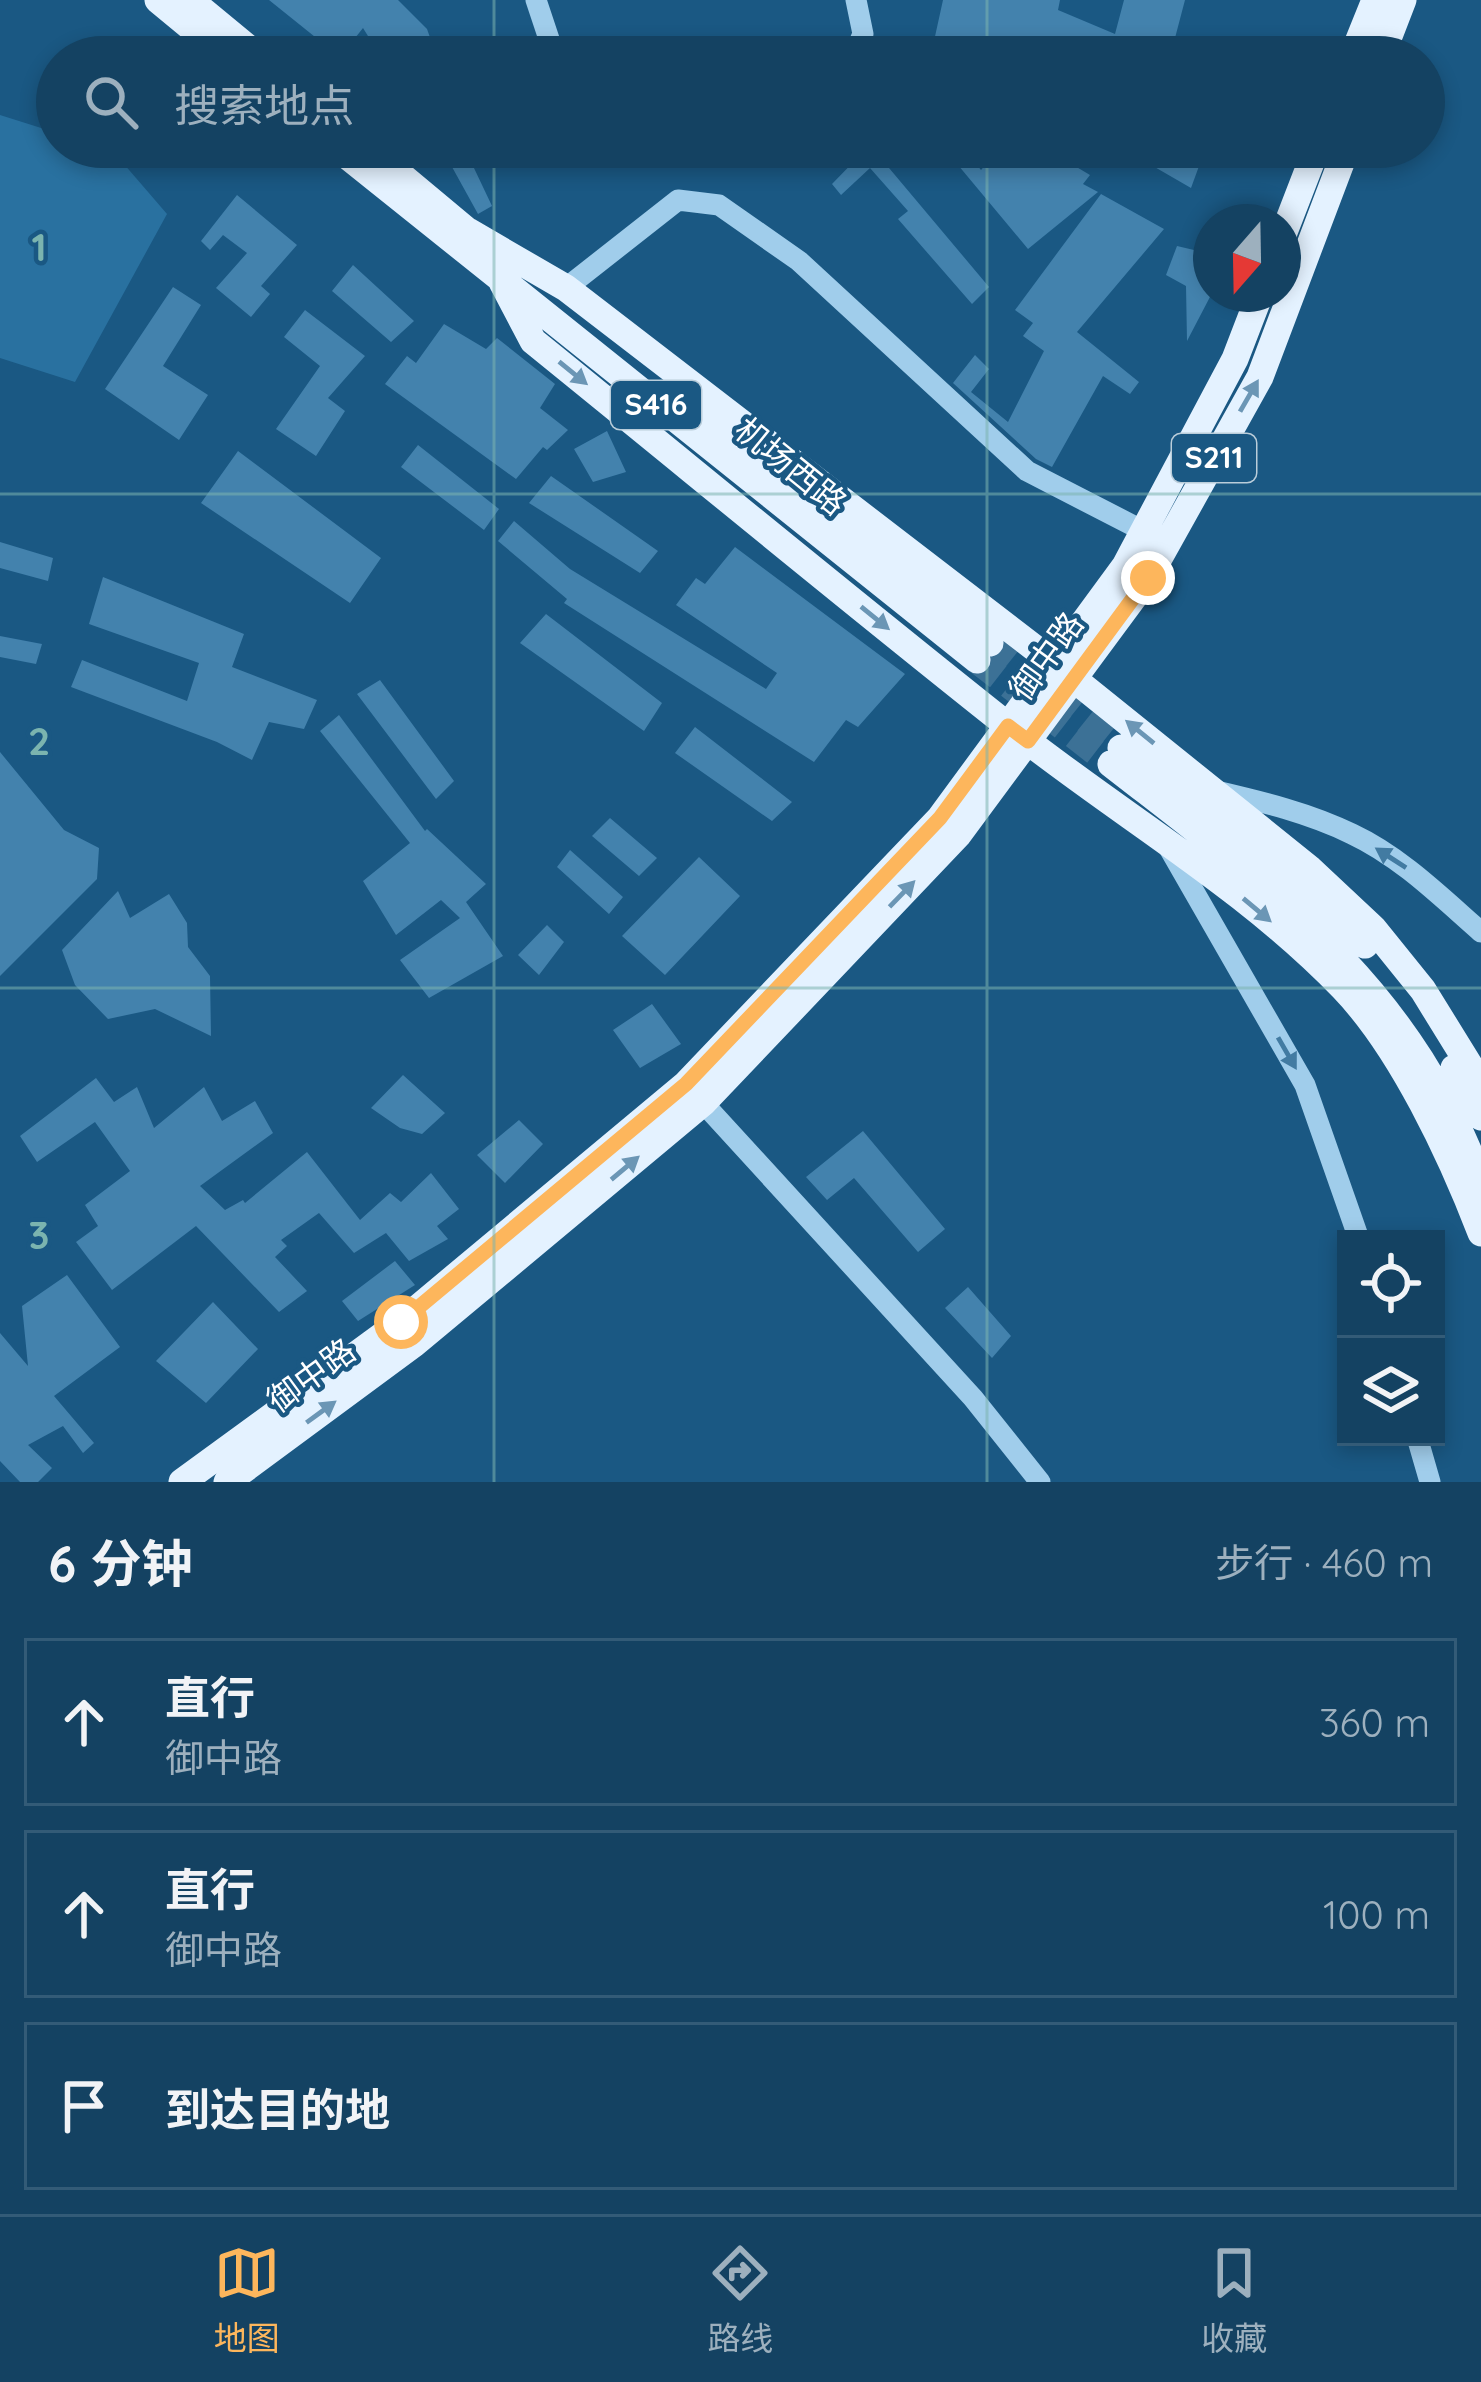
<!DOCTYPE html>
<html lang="zh">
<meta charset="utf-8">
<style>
body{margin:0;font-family:Quicksand,"Noto Sans SC",sans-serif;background:#214d6b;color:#f1f3f6}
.controls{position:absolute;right:36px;bottom:36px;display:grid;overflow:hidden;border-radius:0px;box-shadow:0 6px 18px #0003}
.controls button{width:108px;height:108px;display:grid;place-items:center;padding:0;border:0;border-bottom:3px solid #335b77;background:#144262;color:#f1f3f6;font:60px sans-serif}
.compass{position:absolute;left:1193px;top:204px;width:108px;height:108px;border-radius:50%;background:#144262;box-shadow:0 6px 18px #0003;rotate:200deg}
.stop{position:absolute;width:36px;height:36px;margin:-27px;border:9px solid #fdb65c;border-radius:50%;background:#fff}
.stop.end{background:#fdb65c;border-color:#fff;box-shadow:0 3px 12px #0008}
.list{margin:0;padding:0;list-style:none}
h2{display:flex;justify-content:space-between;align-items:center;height:156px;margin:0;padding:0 48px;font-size:51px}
h2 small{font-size:39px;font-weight:400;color:#9db0be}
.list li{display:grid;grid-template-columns:78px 1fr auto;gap:36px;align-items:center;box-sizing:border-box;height:168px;margin:0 24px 24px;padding:0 24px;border:3px solid #335b77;border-radius:0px}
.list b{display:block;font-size:45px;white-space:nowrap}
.list p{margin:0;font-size:39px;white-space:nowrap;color:#9db0be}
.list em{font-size:39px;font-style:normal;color:#9db0be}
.icon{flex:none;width:66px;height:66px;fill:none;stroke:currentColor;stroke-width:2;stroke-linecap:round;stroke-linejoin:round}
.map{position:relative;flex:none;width:1481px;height:1482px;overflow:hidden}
.search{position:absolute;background:#144262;box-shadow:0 6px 18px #0003;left:36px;right:36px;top:36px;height:132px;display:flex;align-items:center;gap:30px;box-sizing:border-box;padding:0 42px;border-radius:66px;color:#9db0be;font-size:45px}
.sheet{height:732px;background:#144262}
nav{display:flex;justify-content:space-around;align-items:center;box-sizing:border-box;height:168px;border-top:3px solid #335b77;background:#144262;font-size:33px;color:#9db0be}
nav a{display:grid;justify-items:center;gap:6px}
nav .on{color:#fdb65c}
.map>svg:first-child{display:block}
.green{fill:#2971a0}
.building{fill:#4382ad}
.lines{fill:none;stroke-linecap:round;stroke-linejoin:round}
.major-tunnel{stroke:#3c7196;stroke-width:27;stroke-dasharray:27 14;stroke-linecap:butt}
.minor{stroke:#a0cdeb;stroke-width:21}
.major{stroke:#e4f2ff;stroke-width:27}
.oneway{fill:#6b96b5}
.oneway2{fill:#427ba2}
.route{stroke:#fdb65c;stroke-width:15}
.grid{fill:none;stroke:#7bb4af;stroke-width:3;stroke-opacity:0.55}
.labels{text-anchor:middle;stroke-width:9;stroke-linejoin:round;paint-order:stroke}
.shield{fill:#1a5883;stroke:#bacdda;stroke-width:3}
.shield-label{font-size:30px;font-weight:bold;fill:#fff}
.street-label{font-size:33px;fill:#fff;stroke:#1a5883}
.grid-label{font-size:39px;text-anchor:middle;font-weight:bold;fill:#7bb4af;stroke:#1a5883;stroke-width:9;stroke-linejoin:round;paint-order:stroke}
</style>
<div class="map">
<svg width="1481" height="1482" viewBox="0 0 1481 1482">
<rect width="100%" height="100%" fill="#1a5883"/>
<path class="green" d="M0 115 57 133V147L111 149 167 214 75 382 0 358Z"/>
<path class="building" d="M269 0H398L427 29 437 57H381L363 28 340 57Z
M943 0H1060L1058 10 1115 34 1124 0H1185L1170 57H960L934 41Z
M441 147H464L492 206 478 214Z
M868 147H899L884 162 989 287 972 304 898 219 908 211 870 168 841 195 832 184Z
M943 147H962L981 170 1001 147H1043L1090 175 1083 184 1098 192 1028 249Z
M1120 147H1206L1191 188Z
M1101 194 1164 229 1077 332 1139 382 1130 394 1103 376 1052 467 1036 459 953 383 975 355 989 369 971 392 1008 422 1044 351 1023 336 1033 323 1015 310Z
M237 195 297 245 261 286 270 294 251 317 216 288 247 253 223 235 210 250 201 241Z
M1177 246 1211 254V295L1187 341 1186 286 1166 275Z
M353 265 414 321 391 342 332 291Z
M173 287 201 305 163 366 208 395 179 440 105 389Z
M305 310 365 356 328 398 345 411 316 456 276 429 320 366 284 337Z
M444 324 486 349 497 338 555 384 540 408 568 430 547 450 543 447 516 479 385 384 407 356 416 363Z
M607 431 626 472 593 482 574 449Z
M418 445 499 509 484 530 401 467Z
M238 451 381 558 350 603 201 503Z
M551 476 658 551 640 573 529 503Z
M514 521 570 569 766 689 777 673 676 605 696 578 705 584 735 547 905 674 858 727 846 720 814 762 564 603 567 599 498 541Z
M0 542 53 558 48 581 0 568Z
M103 577 244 634 232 667 317 700 304 729 269 722 252 760 217 742 71 687 82 660 187 701 199 663 89 624Z
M546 614 662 703 644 731 520 643Z
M0 636 42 644 36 664 0 657Z
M380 680 454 781 436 799 357 694Z
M339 715 425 831 427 829 486 884 466 902 503 956 429 998 400 960 460 918 441 900 396 935 363 881 410 843 320 731Z
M695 727 792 802 772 821 675 753Z
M0 752 64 830 99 848 97 879 0 976Z
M610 818 657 858 639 876 592 836Z
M570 850 623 897 609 914 557 867Z
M699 857 740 896 665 975 622 936Z
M118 891 130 918 169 894 187 923 188 947 210 976 211 1036 155 1009 108 1019 75 985 62 950Z
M547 925 564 942 539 975 518 955Z
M652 1004 681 1044 640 1068 613 1030Z
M403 1075 445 1113 422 1134 400 1128 371 1108Z
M96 1078 114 1102 137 1087 154 1128 204 1087 222 1121 255 1101 273 1133 200 1186 225 1210 243 1200 245 1203 307 1152 360 1220 390 1193 401 1202 431 1173 459 1209 437 1226 448 1239 409 1261 386 1233 354 1253 319 1213 281 1240 287 1246 275 1257 307 1291 279 1312 196 1226 112 1290 76 1242 98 1226 85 1205 130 1171 95 1122 37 1162 20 1136Z
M519 1120 543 1144 505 1183 477 1155Z
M863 1131 945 1229 918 1252 854 1178 827 1200 806 1177Z
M395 1261 415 1285 358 1321 342 1301Z
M67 1275 120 1347 54 1396 94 1443 83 1453 63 1426 28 1445 52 1468 38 1482H20L0 1461V1333L28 1366 22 1306Z
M968 1287 1011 1336 992 1358 945 1308Z
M213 1302 258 1349 206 1403 156 1361Z"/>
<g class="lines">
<path class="major-tunnel" d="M990 643 1121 748
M977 660 1111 764"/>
<path class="minor" d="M536 0 555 57
M853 57 863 34 856 0
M566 288 678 200 719 205 799 261 1027 471 1157 538
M1216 791C1263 802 1309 813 1352 834 1401 857 1441 897 1481 932
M1169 848 1305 1085 1359 1239
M694 1093 973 1398 1040 1482
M1417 1437 1430 1482"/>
<path class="major" d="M158 0 227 57
M190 0 259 57
M1352 57 1375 0
M1381 57 1403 0
M336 147 977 660
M367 147 482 243
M468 231 566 288 1054 663 1310 869 1373 928 1423 990 1481 1084
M1283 235 1317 147
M502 282 533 341C691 469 848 599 1007 725 1118 814 1244 885 1343 988 1401 1048 1451 1155 1481 1233
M700 417 990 643
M1121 748 1265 857 1365 945
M1111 764C1270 888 1409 984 1481 1183
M1454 1068 1481 1117
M182 1482 401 1322 686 1084 940 818 1125 566 1235 359 1260 294
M227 1482 414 1344 703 1103 958 835 1148 578 1260 377 1347 147"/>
</g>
<defs><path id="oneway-solid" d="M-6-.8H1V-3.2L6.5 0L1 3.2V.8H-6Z" transform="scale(3)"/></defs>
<g class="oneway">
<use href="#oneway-solid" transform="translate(573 373) rotate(39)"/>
<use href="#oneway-solid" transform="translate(1249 396) rotate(-60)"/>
<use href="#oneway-solid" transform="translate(875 618) rotate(39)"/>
<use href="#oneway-solid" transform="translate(1140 732) rotate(-141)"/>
<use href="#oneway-solid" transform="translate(902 894) rotate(-46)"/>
<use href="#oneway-solid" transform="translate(1257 910) rotate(40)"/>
<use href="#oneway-solid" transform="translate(625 1168) rotate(-40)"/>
<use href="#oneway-solid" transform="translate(321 1412) rotate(-36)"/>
</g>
<g class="oneway2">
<use href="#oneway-solid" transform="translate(1391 858) rotate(-147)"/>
<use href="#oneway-solid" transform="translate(1287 1053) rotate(60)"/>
</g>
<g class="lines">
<path class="route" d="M401 1322 686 1084 940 818 1008 726 1028 741 1148 578"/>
</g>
<path class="grid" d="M494 0V57M987 0V57M494 147V1482M987 147V1482M0 494H1481M0 988H1481"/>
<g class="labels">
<g class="shield">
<rect x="611" y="381" width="90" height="48" rx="9"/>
<rect x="1172" y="434" width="84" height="48" rx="9"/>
</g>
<g class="shield-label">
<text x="656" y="415">S416</text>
<text x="1214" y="468">S211</text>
</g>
<g class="street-label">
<text transform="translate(791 466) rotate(39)" y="12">机场西路</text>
<text transform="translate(1046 656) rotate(-54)" y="12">御中路</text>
<text transform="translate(311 1375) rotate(-36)" y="12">御中路</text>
</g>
</g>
<g class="grid-label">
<text x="39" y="261">1</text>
<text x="39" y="755">2</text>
<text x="39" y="1249">3</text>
</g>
</svg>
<div class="controls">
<button><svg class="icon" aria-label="locate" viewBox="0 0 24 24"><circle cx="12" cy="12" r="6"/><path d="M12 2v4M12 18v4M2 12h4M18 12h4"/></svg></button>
<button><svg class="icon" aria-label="layers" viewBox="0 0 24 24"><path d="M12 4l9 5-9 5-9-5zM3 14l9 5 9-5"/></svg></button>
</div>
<svg class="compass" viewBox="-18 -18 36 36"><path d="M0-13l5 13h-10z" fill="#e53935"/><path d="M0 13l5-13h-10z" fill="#9db0be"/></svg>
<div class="stop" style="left:401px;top:1322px"></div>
<div class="stop end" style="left:1148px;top:578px"></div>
<div class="search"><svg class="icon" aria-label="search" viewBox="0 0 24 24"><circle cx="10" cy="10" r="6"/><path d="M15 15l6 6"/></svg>搜索地点</div>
</div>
<section class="sheet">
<h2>6 分钟<small>步行 · 460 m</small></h2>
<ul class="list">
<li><svg class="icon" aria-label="ahead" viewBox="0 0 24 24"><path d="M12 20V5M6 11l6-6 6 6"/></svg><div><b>直行</b><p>御中路</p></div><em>360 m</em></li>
<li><svg class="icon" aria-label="ahead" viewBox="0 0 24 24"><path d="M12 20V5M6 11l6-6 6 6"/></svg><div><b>直行</b><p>御中路</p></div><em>100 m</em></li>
<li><svg class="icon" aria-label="arrive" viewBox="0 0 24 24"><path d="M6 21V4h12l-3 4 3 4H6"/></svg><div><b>到达目的地</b></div></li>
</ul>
</section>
<nav>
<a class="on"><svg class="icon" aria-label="map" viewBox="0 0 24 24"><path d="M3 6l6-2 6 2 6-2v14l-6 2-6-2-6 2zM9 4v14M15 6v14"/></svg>地图</a>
<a><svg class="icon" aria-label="directions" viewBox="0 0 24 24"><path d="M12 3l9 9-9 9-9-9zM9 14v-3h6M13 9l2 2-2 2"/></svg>路线</a>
<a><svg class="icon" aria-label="saved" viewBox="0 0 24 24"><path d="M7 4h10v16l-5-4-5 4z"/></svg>收藏</a>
</nav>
